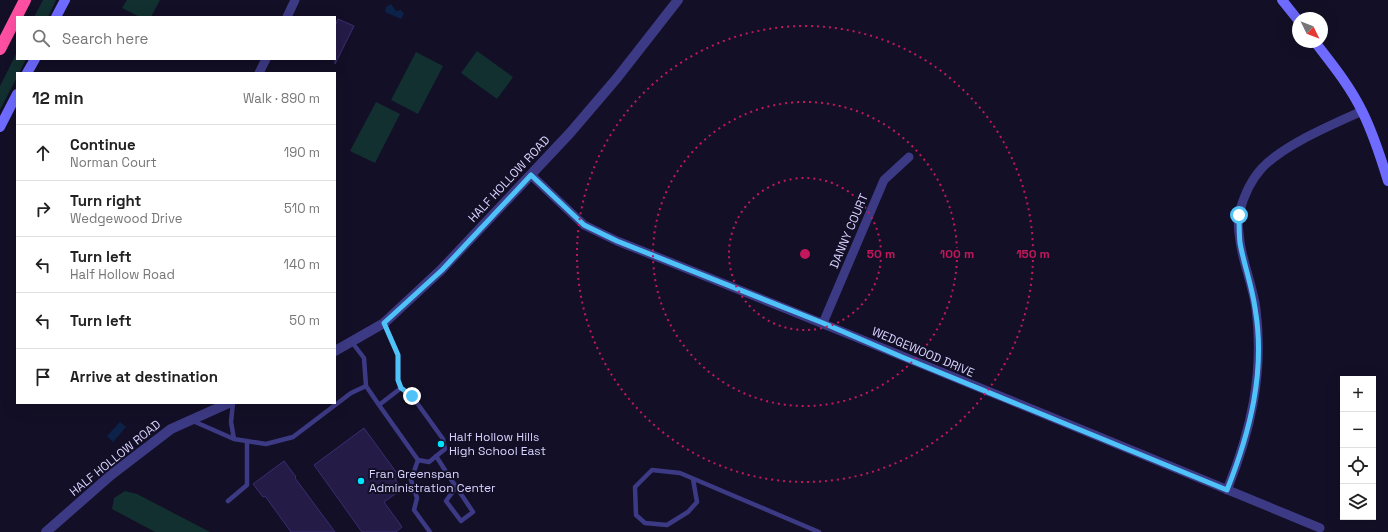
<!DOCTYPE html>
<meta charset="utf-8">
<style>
body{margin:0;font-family:"Space Grotesk",sans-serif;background:#f6f6f6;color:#222}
.controls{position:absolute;right:12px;bottom:12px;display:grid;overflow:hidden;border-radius:0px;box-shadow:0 4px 16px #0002}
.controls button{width:36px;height:36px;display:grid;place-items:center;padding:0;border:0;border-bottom:1px solid #e0e0e0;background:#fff;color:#222;font:20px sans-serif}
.compass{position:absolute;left:1292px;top:12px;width:36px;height:36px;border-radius:50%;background:#fff;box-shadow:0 4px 16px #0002;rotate:133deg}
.stop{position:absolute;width:12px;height:12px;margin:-9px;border:3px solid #4fc3f7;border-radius:50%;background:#fff}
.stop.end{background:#4fc3f7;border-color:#fff;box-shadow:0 1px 4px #0008}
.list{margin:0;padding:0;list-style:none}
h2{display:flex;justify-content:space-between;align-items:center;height:52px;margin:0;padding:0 16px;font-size:17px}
h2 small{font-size:13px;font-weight:400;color:#767676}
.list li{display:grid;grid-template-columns:26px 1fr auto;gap:12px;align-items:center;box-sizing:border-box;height:56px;padding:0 16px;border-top:1px solid #e0e0e0}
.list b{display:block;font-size:15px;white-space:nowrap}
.list p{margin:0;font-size:13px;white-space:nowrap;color:#767676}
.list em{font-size:13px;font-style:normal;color:#767676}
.icon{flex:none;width:22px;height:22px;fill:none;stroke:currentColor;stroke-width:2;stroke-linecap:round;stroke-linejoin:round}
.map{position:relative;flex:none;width:1388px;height:532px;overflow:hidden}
.search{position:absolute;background:#fff;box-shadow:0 4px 16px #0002;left:16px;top:16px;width:320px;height:44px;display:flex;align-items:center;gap:10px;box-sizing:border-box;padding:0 14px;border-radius:0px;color:#767676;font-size:15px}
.panel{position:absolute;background:#fff;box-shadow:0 4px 16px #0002;left:16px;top:72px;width:320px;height:332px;border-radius:0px}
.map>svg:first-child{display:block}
.green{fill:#12302f}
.water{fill:#0c2248}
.building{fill:#241b47;stroke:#3b2d73}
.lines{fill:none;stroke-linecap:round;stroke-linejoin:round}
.service{stroke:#3d3a85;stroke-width:4.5}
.minor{stroke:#3d3a85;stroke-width:9}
.tertiary{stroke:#3d3a85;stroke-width:10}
.secondary{stroke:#6f6bff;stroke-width:10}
.motorway{stroke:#ff4fa3;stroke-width:12}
.route{stroke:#4fc3f7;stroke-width:5}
.ring{fill:none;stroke:#c2185b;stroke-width:2;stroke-dasharray:2 4}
.poi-dot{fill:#00e5ff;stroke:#130f26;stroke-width:1.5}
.labels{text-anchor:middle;stroke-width:4;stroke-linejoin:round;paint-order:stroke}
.street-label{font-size:12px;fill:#d9d4ff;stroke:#130f26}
.poi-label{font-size:12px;fill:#d9d4ff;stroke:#130f26;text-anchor:start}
.centre{fill:#c2185b;stroke:#130f26;stroke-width:2}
.ring-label{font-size:12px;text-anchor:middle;font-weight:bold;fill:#c2185b;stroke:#130f26;stroke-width:4;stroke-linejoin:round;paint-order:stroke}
</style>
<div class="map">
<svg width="1388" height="532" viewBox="0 0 1388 532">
<rect width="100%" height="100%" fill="#130f26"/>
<path class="green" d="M43 0H56L48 17H34Z
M127 0H160L151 17H140L122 8Z
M477 51 513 77 497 99 461 73Z
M17 52V59H26L19 73H17V77L0 110V86Z
M416 52 443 66 418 114 391 100Z
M376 102 400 114 375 163 350 151Z
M125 491 137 494 210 532H155L112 509 114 498Z"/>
<path class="water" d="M391 4 396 11 401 10 404 14 401 19 385 12 386 7Z
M120 422 126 427 113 442 107 436Z"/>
<path class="building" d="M338 19 354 26 335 64V26Z
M364 428 399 476 395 479 402 489 384 502 402 527 396 532H362L314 465Z
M284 461 296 477 295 478 335 532H291L265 496 263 497 253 484Z"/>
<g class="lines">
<path class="service" d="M351 341 364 358 366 386 379 405 401 388 398 380V355L384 323
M233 403 231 422 234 439
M379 405 418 460 429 462 445 449 443 439 412 396 401 388
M193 421 234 439 266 444 293 437 351 393 366 386
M436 456 452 481 455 485 473 512 461 521 446 501 454 490 455 485
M418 460 411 480 417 498 414 510 430 532
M693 479 697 502 688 512 667 525 645 523 636 515 635 487 652 470 680 473 819 532
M228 501 247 485V441"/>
<path class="minor" d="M287 17 295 0
M259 73 266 59
M531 175 584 225 617 241C852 334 1086 431 1320 528
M823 323 884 180 909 157
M1227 490C1251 431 1264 373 1256 309 1253 286 1243 264 1240 241 1239 233 1237 221 1239 214 1243 198 1251 180 1262 168 1285 144 1332 125 1362 111"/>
<path class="tertiary" d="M335 351 384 323 441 270 570 133 617 78 678 0
M46 532 111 475 171 429 229 403"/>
<path class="secondary" d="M1282 0 1298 20
M56 17 65 0
M1315 42C1332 64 1350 86 1362 111 1373 133 1381 158 1388 181
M27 73 35 59
M0 127 17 94"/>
<path class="motorway" d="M0 49 25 0"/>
</g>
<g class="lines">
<path class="route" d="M412 396 401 388 398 380V355L384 323 442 270 531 175 584 225 617 241 823 323 902 357 1227 490C1250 432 1266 371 1255 308 1252 286 1244 265 1240 243 1239 234 1239 224 1239 215"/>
</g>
<g class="ring">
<circle cx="805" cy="254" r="76"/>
<circle cx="805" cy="254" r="152"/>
<circle cx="805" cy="254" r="228"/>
</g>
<g class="poi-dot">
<circle cx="441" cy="444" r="4"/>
<circle cx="361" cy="481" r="4"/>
</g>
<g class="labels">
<g class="street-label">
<text transform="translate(509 179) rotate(-47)" y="4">HALF HOLLOW ROAD</text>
<text transform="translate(849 231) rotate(-67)" y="4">DANNY COURT</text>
<text transform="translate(923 352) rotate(23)" y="4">WEDGEWOOD DRIVE</text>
<text transform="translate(115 458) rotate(-39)" y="4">HALF HOLLOW ROAD</text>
</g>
<g class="poi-label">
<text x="449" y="441">Half Hollow Hills<tspan x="449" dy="14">High School East</tspan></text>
<text x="369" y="478">Fran Greenspan<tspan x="369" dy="14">Administration Center</tspan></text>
</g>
</g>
<circle cx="805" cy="254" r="6" class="centre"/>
<g class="ring-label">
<text x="881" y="258">50 m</text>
<text x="957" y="258">100 m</text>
<text x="1033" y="258">150 m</text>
</g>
</svg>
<div class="controls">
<button>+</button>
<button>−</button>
<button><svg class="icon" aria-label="locate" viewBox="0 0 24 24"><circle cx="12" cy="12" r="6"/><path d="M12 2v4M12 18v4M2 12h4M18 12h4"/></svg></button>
<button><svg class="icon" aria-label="layers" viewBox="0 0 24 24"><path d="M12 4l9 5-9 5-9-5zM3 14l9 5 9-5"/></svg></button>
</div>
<svg class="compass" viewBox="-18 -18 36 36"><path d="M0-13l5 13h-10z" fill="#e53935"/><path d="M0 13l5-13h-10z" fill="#767676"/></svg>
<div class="stop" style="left:1239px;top:215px"></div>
<div class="stop end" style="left:412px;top:396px"></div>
<div class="search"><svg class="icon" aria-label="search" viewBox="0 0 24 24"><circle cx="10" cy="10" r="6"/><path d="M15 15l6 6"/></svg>Search here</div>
<section class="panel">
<h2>12 min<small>Walk · 890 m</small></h2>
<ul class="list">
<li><svg class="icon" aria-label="ahead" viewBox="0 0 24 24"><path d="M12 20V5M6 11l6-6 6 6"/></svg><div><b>Continue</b><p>Norman Court</p></div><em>190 m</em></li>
<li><svg class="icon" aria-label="right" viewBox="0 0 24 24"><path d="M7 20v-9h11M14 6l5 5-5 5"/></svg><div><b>Turn right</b><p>Wedgewood Drive</p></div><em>510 m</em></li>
<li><svg class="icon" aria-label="left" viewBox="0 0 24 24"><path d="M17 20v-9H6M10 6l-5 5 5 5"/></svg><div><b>Turn left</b><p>Half Hollow Road</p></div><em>140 m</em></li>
<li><svg class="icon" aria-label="left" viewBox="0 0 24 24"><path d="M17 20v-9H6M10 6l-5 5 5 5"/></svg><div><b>Turn left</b></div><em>50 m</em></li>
<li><svg class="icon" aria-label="arrive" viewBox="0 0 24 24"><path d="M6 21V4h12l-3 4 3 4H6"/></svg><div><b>Arrive at destination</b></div></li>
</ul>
</section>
</div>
